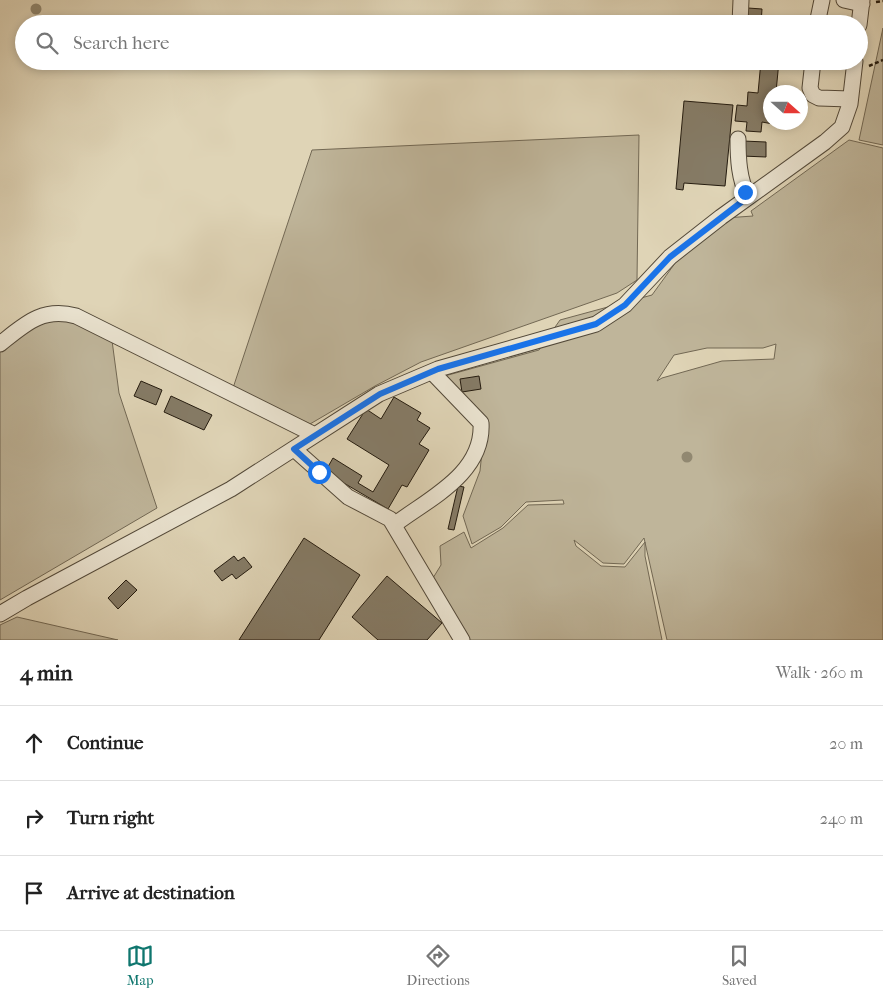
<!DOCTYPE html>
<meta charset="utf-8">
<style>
body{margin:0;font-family:"IM FELL French Canon",serif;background:#f2f2f2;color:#222}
.compass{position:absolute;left:763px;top:85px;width:45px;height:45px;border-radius:50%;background:#fff;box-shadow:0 2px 8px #0003;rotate:111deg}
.stop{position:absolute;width:15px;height:15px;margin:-11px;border:4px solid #1a73e8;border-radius:50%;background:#fff}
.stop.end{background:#1a73e8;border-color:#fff;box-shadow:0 1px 5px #0008}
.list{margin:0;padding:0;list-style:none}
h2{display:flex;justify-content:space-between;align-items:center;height:65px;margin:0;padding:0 20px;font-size:21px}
h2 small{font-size:16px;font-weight:400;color:#767676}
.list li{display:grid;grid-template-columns:32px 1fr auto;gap:15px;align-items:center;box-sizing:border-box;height:75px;padding:0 20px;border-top:1px solid #e0e0e0}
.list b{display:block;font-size:19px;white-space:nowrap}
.list em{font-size:16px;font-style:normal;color:#767676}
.icon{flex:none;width:28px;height:28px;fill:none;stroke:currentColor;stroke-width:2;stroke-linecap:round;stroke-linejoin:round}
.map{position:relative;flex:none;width:883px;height:640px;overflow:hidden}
.search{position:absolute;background:#fff;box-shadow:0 2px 8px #0003;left:15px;right:15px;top:15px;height:55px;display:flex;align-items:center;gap:12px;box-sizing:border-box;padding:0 18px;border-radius:28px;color:#767676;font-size:19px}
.sheet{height:290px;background:#fff}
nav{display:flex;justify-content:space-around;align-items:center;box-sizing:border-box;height:70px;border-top:1px solid #e0e0e0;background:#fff;font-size:14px;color:#767676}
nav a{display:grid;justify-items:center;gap:2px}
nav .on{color:#0f766e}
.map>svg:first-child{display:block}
.green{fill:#bfb59a;stroke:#726854;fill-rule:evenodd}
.building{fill:#857b66;stroke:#241b0f}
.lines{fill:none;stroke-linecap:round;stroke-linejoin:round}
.minor-casing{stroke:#534939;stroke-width:17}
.path{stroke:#241b0f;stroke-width:2.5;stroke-dasharray:4 2.5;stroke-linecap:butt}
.minor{stroke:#eae3d0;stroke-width:15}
.tree{fill:#918871}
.route{stroke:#1a73e8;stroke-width:6}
</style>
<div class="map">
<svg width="883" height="640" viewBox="0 0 883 640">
<rect width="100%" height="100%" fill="#dfd4b6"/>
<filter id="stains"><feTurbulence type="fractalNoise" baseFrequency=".004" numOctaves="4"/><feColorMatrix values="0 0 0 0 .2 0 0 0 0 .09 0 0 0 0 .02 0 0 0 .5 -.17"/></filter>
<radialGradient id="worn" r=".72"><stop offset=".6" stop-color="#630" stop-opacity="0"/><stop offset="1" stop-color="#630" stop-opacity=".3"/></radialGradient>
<path class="green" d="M883 28V145L859 140Z
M639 135 637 280 617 293 421 362 375 386 310 424 233 388 312 150Z
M849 140 883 148V640H667L644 538 624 564 603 563 574 540 576 546 601 566 625 567 645 542V556L662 640H467L433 578 441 565 440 546 464 532 471 548 503 528 528 505 564 504 563 500 526 502 501 527 472 544 463 516 480 471 484 432 441 377 539 350 560 320 652 295 681 255 725 218 753 216 751 211ZM776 344 774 359 722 361 662 378 657 381 674 355 707 348H763Z
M43 313 111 333 119 393 157 508 0 600V334Z
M17 617 118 640H0V625Z"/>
<path class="building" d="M748 8 762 9 761 24H747Z
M761 61H779L776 92H770V122L773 124 762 122 761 132 746 131 747 122 735 121 737 105 747 106 748 92 758 93Z
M684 101 733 105 725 186 684 183 683 190 676 189Z
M743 141 766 142V157L742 156Z
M479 376 481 389 462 392 460 379Z
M141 381 162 390 156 405 134 396Z
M171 396 212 415 204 430 164 412Z
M394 397 421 413 417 420 430 428 419 444 429 450 407 487 402 485 388 509 325 472 333 458 362 476 358 483 373 492 389 465 347 439 366 409 381 419Z
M458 486 464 487 454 530 448 529Z
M304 538 360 575 319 640H239Z
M234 556 238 561 244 557 252 567 236 579 232 574 222 581 214 571Z
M387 576 442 623 427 640H378L352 617Z
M126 580 137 590 118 609 108 598Z"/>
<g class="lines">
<g class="minor-casing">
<path id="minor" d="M844 0 862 4
M740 24 741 0
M817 24 822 0
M859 25 862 0
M813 61 810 88 813 95 819 98 850 99
M738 139C738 159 739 179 748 197
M0 344C25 324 42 307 76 316L315 435
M294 449 348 497 390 519 462 640
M394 525C428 499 484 474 481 423L432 372
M0 614 27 598 231 489 379 394 438 369 596 324 625 305 670 257 721 217 825 142 842 127 850 104 855 61"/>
</g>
<path class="path" d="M876 2 883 1
M869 66 883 60"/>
<use href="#minor" class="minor"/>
</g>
<g class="tree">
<circle cx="36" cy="9" r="5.5"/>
<circle cx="687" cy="457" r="5.5"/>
</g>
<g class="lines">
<path class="route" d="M319 472 294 449 380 394 438 369 596 324 625 305 670 257 748 197 745 192"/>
</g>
<rect width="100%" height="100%" filter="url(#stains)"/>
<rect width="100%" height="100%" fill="url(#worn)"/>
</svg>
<svg class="compass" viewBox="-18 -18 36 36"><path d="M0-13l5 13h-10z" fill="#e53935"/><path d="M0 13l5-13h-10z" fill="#767676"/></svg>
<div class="stop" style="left:319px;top:472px"></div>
<div class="stop end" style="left:745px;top:192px"></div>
<div class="search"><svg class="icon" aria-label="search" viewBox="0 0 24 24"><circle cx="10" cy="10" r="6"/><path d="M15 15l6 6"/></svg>Search here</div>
</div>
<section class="sheet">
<h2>4 min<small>Walk · 260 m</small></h2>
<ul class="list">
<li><svg class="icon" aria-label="ahead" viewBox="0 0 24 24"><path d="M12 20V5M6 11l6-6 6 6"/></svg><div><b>Continue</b></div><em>20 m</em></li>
<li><svg class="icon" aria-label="right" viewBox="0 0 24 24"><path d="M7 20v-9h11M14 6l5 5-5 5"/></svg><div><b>Turn right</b></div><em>240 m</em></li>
<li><svg class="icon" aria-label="arrive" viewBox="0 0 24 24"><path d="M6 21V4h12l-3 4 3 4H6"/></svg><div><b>Arrive at destination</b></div></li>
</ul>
</section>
<nav>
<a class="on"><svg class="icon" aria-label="map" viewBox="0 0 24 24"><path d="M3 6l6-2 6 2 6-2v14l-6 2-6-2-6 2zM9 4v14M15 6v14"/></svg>Map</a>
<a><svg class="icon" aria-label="directions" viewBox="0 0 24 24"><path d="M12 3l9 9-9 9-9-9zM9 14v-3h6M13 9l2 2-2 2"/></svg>Directions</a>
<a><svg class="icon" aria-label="saved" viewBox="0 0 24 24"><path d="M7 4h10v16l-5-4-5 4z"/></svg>Saved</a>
</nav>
